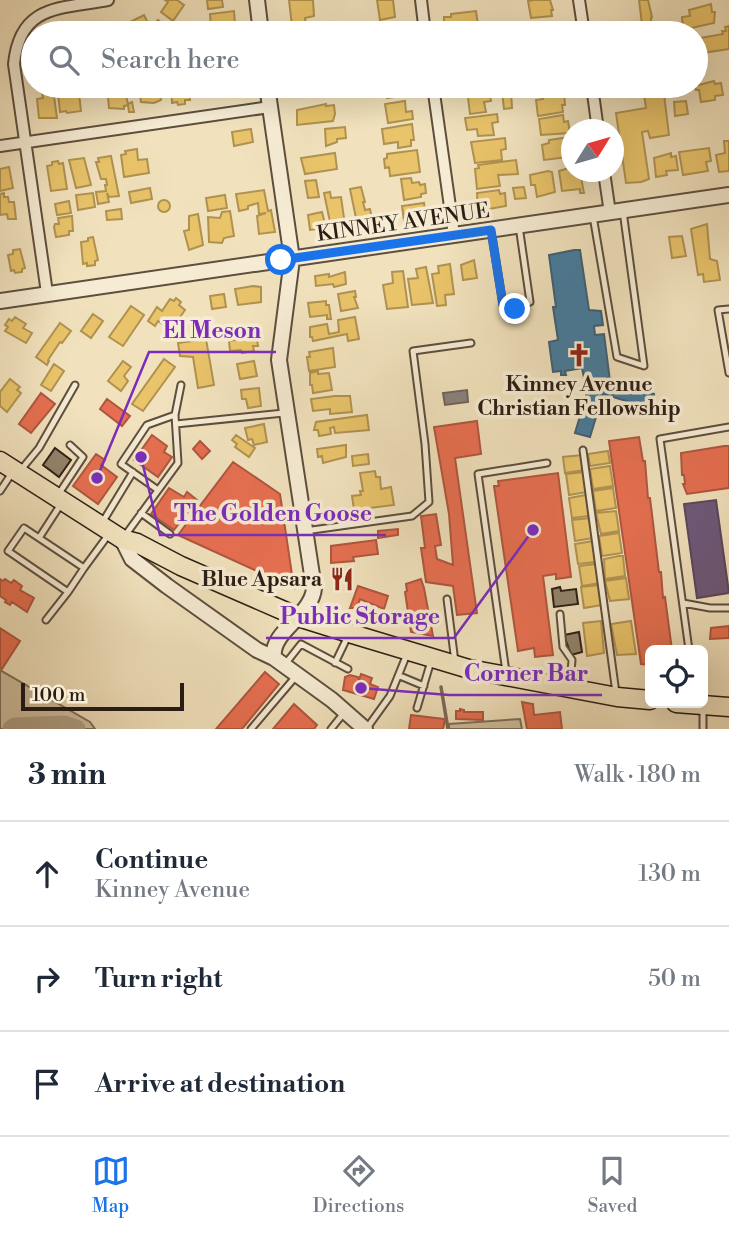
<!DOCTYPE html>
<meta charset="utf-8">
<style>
body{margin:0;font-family:"Libre Bodoni",serif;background:#f2f2f3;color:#1f2937}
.controls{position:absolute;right:21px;bottom:21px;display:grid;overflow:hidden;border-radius:10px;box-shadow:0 7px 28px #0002}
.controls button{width:63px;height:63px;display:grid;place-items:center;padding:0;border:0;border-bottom:2px solid #e0e1e3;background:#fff;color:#1f2937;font:35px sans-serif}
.compass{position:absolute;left:561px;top:119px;width:63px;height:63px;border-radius:50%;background:#fff;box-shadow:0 7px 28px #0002;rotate:53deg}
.scale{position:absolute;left:21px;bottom:18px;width:163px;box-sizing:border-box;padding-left:7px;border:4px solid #2c1d14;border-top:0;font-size:19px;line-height:24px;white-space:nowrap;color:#2c1d14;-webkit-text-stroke:5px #f6ecd4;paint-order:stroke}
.stop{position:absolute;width:21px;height:21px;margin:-16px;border:5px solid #1a73e8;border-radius:50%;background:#fff}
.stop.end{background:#1a73e8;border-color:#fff;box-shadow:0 2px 7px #0008}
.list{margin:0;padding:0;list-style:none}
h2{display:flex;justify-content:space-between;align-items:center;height:91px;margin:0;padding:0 28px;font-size:30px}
h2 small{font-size:23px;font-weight:400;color:#747a83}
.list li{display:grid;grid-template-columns:46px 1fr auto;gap:21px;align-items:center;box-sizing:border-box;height:105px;padding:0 28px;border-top:2px solid #e0e1e3}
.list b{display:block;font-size:26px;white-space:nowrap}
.list p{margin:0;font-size:23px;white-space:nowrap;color:#747a83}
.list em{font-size:23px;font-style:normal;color:#747a83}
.icon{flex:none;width:38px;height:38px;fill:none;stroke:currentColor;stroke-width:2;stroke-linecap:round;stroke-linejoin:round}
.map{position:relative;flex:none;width:729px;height:729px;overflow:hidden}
.search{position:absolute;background:#fff;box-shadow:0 7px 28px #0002;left:21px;right:21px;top:21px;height:77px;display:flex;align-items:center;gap:18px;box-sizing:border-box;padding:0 24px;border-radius:38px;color:#747a83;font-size:26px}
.sheet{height:406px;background:#fff}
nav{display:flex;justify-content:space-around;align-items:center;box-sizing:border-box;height:98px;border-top:2px solid #e0e1e3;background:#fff;font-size:19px;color:#747a83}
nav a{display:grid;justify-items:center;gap:4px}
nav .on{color:#1a73e8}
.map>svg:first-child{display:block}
.green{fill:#d0c1a0;stroke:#7e6f5a;stroke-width:2}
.homes{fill:#e9c46a;stroke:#b09250;stroke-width:2}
.shops{fill:#e76f51;stroke:#af563f;stroke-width:2}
.offices{fill:#6d597a;stroke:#5a475b;stroke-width:2}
.public{fill:#457b9d;stroke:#3e5f74;stroke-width:2}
.industry{fill:#8a817c;stroke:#6e635d;stroke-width:2}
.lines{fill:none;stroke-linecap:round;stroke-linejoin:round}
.stream{stroke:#7a6b57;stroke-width:3.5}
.river{stroke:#ae9f84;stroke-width:19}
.building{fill:#92836c;stroke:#2c1d14;stroke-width:2}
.service-casing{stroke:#5d4e3e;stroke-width:9}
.minor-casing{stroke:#5d4e3e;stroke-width:14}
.tertiary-casing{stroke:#5d4e3e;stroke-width:18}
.primary-casing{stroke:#2c1d14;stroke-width:21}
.service{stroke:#f6ecd4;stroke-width:5}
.minor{stroke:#f6ecd4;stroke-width:10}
.tertiary{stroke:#f6ecd4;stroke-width:14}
.primary{stroke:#f1e2bd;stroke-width:18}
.route{stroke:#1a73e8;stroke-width:9}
.labels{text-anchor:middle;stroke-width:7;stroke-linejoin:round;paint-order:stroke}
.street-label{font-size:21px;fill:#2c1d14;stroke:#f6ecd4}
.poi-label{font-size:21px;font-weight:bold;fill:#2c1d14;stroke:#f6ecd4}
.leader{fill:none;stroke:#7b2cbf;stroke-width:2.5}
.callout-dot{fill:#7b2cbf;stroke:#f6ecd4;stroke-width:2.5}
.callout-label{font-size:23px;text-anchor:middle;font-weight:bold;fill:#7b2cbf;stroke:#f6ecd4;stroke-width:7;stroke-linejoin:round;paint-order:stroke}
</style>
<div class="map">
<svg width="729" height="729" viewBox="0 0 729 729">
<rect width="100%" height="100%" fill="#f1e2bd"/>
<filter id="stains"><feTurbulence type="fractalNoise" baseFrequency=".00286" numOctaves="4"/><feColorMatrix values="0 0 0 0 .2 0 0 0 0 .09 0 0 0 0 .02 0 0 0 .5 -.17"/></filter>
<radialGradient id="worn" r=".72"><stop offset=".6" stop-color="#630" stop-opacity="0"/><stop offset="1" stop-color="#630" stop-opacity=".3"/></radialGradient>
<path class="green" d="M0 670 90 722 95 729H0Z
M520 719 522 729H449V724Z"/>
<path class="homes" d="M165 0H177L184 5 173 21 161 12 168 2Z
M207 0H222L223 7 208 9Z
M289 0H313L314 16 305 18 306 24 292 26Z
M377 0H393L395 17 380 20Z
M534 0H550L553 10H551L552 16 531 18 528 1Z
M639 0H648L652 17 651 18V23L642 24Z
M711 4 712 12H715L714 23 687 29 683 27 682 17 690 16 689 10Z
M234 11 235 25 211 28 210 14Z
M476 11 479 32 464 33 461 22H444V17H451V14Z
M144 15 150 27 139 33H131L126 24Z
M158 20 172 33H155L150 29Z
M333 22 335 33H314L313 26Z
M555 23 556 33H530L529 27Z
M651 25 652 33H615L614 29Z
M399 26 400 33H377L376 28Z
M729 26V49L702 53 700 38 723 34 722 31H726L725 27Z
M714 81 715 84 721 83 723 95 715 96V100L701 102 699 90H696L695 86Z
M62 86H78L81 111 67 113 66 111 60 112 58 94 63 93Z
M107 86 124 87 128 104 132 102 134 112H129L128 105 124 106V109L109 108Z
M151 86H159L161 100 154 103 141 102 139 89Z
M171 86H188L190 100H185V104L178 105 177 102 172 103Z
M293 86H313L314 93 295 96Z
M385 86H408L409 90 400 93 401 96 387 98Z
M480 86H488L491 101 484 102 486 112 470 114 467 89Z
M617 86H663L669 135 650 138 648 131 642 132 649 179 641 182 626 183 616 113 646 108 643 88 618 92Z
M53 89 57 118H39L37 99 43 98 42 91Z
M502 91H511L512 108 504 109Z
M564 91 565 105H562L563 112 538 116 536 100 543 99V95Z
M405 101 406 112 412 111 413 119 388 123 385 104Z
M686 101 688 114 675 116 674 102Z
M326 104V106L334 105 335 114 333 121 297 125V110Z
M497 114 498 122 492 123 494 135 478 136 477 129 467 130 465 118Z
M563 115 564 122 568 121 570 133 541 135 539 119Z
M412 124 414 140H411V146L398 148V142L384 144 382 129Z
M345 127 346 138 337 139V142L326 146 325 129Z
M251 129 253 142 234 146 232 132Z
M570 137 572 150H568L569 157 544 160 542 145 549 143V140Z
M505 138 506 149 501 150 502 160 475 163 471 142Z
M724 141H729V171L719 172 716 155 725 153Z
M709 148 711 161 706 162 708 171 683 175 679 152Z
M137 149 138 160 147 159 149 173 124 177 121 155 126 154 125 151Z
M417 150 420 172 390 176 389 167 385 168 384 159 387 158V154Z
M335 153 337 169 305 174 301 158Z
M671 153V157L676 156 678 170 666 171 667 175 656 177 654 158Z
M111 156 119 196 109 197 107 193 109 202 98 204 96 192 106 191 105 185H107L106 179H101L96 162H99L98 158Z
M84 158 91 185 76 188 69 160Z
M516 160 518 174 498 175 500 186 477 189 475 169 479 168 478 165Z
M58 161 59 164 63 163 67 189 51 191 47 166 52 165V162Z
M9 167 13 188 0 191V169Z
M572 167V172H580L584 193H580V189L562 191 559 171Z
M548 171 552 172 555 192 537 197 535 185H531L530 175Z
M411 178 412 183 419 182 420 185 425 184 426 193 421 194V197L404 200 401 179Z
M316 180 319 197 308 198 305 181Z
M361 187 365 202H363L365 210 370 209 372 219 357 223 350 189Z
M524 187 526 198 515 199 513 188Z
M150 188 152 199 131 203 129 192Z
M264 190 268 211 271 210 275 232 259 234 257 216 266 213 259 214 258 203 248 206V209L239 211 236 194Z
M499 190 500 194 505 193 506 206 478 211 477 193Z
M330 192 331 198 341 197 345 225 331 227 324 193Z
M4 193V197H8L9 202H14L16 219H8L7 214 0 215V194Z
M93 193 95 207 78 210 76 195Z
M225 195 227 208 208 211 206 198Z
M158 206a6 6 0 1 1 12 0a6 6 0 1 1-12 0Z
M69 201 71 213 57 215 55 204Z
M424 203 426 218 404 221 402 206Z
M121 209 122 219 107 220 106 211Z
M230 211 234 236 224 238 222 243 209 242 208 217 220 218 222 212Z
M322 212 326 228 310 230 308 215Z
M198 214 203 245 189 250 184 231 189 230V216Z
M72 216 73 231H69V235L56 237 54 227 55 224H59L58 218Z
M707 224 710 259 717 261 720 280 704 282 703 274 698 275 691 229Z
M682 236 686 256 672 258 669 237Z
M93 237 98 260 95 261V265L87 266V263L83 264 81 242 88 241V238Z
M20 249 25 268 22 269V272L15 273 14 270 11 271 8 255 13 254V250Z
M474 260 477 278 463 280 461 265Z
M450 264 454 294 445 295 446 305 437 306 432 274 439 273 438 266Z
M426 267 433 303 412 305 408 279 418 278 416 269Z
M403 271 408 307 387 309 383 285 393 283 392 272Z
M345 272 346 284 334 287 333 284 316 286 315 276 329 274V277Z
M253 286 261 287V302L238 305 235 289Z
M355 291 356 297H354L358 308 341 311 338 294Z
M224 294 226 307 212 309 210 296Z
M176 298 181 302 179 305 185 310 171 330 158 321 155 326 148 321 157 307 162 311 170 299 174 301Z
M326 301V305H329L331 319H327V315L310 317 308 303Z
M131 306 144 315 123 346 109 337Z
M93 314 103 321 91 338 81 331Z
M15 317 26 324 23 328 32 333 26 343 5 331 8 327 5 325 9 319 12 321Z
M355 317 359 339 348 341 347 334 313 341 312 337H310V327L327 324 329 334 339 332 338 320Z
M60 323 71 331 62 343 60 342 48 360 49 361 47 365 36 357Z
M253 337V340L257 339 258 346H253L254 351 242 353 241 350 230 351 229 341Z
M206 339 214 385 198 388 193 357 180 356 178 343Z
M333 348 335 367 309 371 307 357H310L309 352Z
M164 359 175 367 143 411 132 404Z
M123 361 131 367 124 376 128 381 121 391 108 381Z
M254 361 257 376 240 379 237 364Z
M54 364 64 371 51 391 41 385Z
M318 371V374L329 373 332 390 313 393 312 385H310V373Z
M10 379 20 387 17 390 21 393 7 412 0 406V392Z
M259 388 261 406 248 408 246 399H242L241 390Z
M335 396H350L352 412 330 414V409L313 411 311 399Z
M367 415 369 430 335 433 334 427 330 428 331 434 319 436 318 430H314L316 422Z
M264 424 267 442 254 445 252 439 248 440 245 428Z
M236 435 255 448 249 457 235 447 237 444 232 440Z
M346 445V457L323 463 322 456 318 457 317 449Z
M608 451 610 463 590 466 588 454Z
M368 454 369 464 353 466 352 456Z
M582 455 584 470 565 473 563 457Z
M610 466 613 486 593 489 590 469Z
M375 471 376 477H380L381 489 391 487 394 505 354 510 352 496 361 495 360 491H363L360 473Z
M584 472 587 492 569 495 566 474Z
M613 488 616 508 596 511 593 491Z
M586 495 589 516 572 518 569 498Z
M616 511 619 531 601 534 596 513Z
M590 518 593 538 575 541 572 520Z
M619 533 622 553 602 556 599 536Z
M593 541 595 562 578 564 575 544Z
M619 556H623L625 576 605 579 604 559Z
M596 564 600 583 582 586 579 566Z
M626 578 629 599 610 601 605 581Z
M599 585 602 605 584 608 581 587Z
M601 621 604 653 587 656 583 623Z
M631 621 636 654 617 655 611 624Z"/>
<path class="shops" d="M41 393 55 404 31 433 19 424Z
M107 399 130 416 122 426 100 409Z
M477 421 481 454 455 458 477 613 457 615 453 586 426 582 421 548H425L421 516 436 514 441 545 435 546 437 559 453 565 449 514 434 427Z
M152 435 167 446 164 452 172 457 158 477 134 460Z
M639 437 643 461H645L648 498H650L659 572H661L663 598 665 597 672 650H650V665L641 664 609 441Z
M200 441 210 451 202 459 193 449Z
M724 446H729V488L687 494 683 484H685L684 475H682L681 453Z
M96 454 105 460 101 465 117 477 98 504 73 486Z
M233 462 280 494 294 588 178 535Z
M558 473 571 577 556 579V574L543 576 553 655 535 657 534 648 518 651 494 486H499L498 481Z
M169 488 184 497 187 492 197 500 174 530 151 514Z
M398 529V535L378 538V531Z
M376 540 378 554 353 557 354 561 331 563V546Z
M0 579 3 581 5 579 11 583 14 580 22 586 20 590 34 598 27 612 12 602 10 605 5 602 6 600 0 596Z
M421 579 424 588 433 636 411 632 405 592 407 591 406 584Z
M358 586 388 596 384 609 360 599 357 608H350Z
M729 626V638L710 639 711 628Z
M0 628 20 641 2 669 0 667Z
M265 672 279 684 242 729H216Z
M361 674 372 678 370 684 378 687 374 699 343 690 345 677 350 675 358 677 359 680Z
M522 702 533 704 534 715 560 712 562 729H527Z
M294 704 317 725 314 729H273Z
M460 709 464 710V712H483V720L456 719V711H460Z
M411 715 445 719 443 729H409Z"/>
<path class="offices" d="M716 500 729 593 697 598 684 504Z"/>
<path class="public" d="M574 250H580L589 310 601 311 603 325 594 326 595 335 604 334 610 381 654 394 650 408 603 394 590 437 575 433 590 382 585 383 582 368 565 371 566 375H561V371L553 372 549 342 558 340 553 307H556L549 255Z"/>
<path class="industry" d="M467 390 468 402 445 405 443 393Z"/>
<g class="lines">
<path class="stream" d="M441 687 448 729"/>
<path class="river" d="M12 729 15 727 64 725 76 729"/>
</g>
<path class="building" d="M55 448 71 460 59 477 43 465Z
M560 587 561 591 576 589 578 604 554 607 552 589Z
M579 632 582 652 571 655 564 635Z"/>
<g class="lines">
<g class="service-casing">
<path id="service" d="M593 216 617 357 644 366 623 211
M491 230 503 305 515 309 530 302 519 226
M729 309 718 310 729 373
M176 424 284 413
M583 450 616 693
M20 471 39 448 75 385
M158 490 121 464 147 425 175 415
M0 491 12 473
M58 495 83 457 70 445
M141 513 170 534
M102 523 133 472
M305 531 412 516 429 502 425 444 413 351 471 343
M124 537 178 463 175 415 181 385
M39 538 84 568 68 592
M84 568 109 534
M447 599 455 662
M683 603 710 608H729
M560 614 563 647 572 660 570 685
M46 620 68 592 8 551 24 528 39 538 61 504
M689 650 660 439 729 427
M286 663 301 644 348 669
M335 663 348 636
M506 672 478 474 547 463
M400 676 424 686
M417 708 431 661
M703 708V729
M367 728 390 696 407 654
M251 729 297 675
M331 729 343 714"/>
</g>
<g class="minor-casing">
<path id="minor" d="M421 0 425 33
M579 0 584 33
M433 86 454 235
M592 86 598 130
M0 146 270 107
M604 172 610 213
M47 293 14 64C20 4 60 9 108 0"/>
</g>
<g class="tertiary-casing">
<path id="tertiary" d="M257 0 261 33
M267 86 292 259 279 360 314 588C312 616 270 631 274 658
M0 301 729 195
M122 539 132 559 167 586 257 650 274 658 332 700 365 729"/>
</g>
<g class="primary-casing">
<path id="primary" d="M0 461 122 539 137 543 181 566 298 617 349 633 469 669 617 697 650 700
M676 703 729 707"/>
</g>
<use href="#service" class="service"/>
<use href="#minor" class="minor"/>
<use href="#tertiary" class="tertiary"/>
<use href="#primary" class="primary"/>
</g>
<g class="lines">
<path class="route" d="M281 260 491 230 503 305 515 309"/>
</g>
<defs>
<g id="church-bare" transform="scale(1.89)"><path d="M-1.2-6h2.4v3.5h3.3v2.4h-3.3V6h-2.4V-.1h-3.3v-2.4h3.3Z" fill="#8f2418" stroke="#f6ecd4" stroke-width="2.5" paint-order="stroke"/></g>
<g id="restaurant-bare" transform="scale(1.89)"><path d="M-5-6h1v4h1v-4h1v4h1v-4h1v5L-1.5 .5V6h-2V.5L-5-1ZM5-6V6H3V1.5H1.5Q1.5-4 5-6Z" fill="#8f2418" stroke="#f6ecd4" stroke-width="2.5" paint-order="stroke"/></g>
</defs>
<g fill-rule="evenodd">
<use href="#church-bare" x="579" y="355"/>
<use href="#restaurant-bare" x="342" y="579"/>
</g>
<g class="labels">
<g class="street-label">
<text transform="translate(403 222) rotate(-8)" y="7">KINNEY AVENUE</text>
</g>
<g class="poi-label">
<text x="579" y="391">Kinney Avenue<tspan x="579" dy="24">Christian Fellowship</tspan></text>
<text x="322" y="586" text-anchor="end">Blue Apsara</text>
</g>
</g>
<path class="leader" d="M97 478L149 352H276M141 457L160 535H386M533 530L454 638H266M361 688L449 695H602"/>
<g class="callout-dot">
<circle cx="97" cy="478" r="7"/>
<circle cx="141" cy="457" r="7"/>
<circle cx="533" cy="530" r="7"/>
<circle cx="361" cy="688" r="7"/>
</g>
<g class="callout-label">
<text x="212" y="338">El Meson</text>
<text x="273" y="521">The Golden Goose</text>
<text x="360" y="624">Public Storage</text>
<text x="526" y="681">Corner Bar</text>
</g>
<rect width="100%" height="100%" filter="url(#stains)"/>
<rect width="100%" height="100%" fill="url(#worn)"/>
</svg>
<div class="controls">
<button><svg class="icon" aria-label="locate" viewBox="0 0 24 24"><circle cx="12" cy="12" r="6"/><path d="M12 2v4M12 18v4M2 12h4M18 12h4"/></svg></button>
</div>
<svg class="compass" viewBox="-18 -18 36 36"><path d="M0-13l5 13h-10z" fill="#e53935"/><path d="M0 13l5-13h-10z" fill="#747a83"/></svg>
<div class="scale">100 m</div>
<div class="stop" style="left:281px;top:260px"></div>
<div class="stop end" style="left:515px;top:309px"></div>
<div class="search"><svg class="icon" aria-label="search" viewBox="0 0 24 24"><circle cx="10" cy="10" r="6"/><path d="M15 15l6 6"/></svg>Search here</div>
</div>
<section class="sheet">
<h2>3 min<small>Walk · 180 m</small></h2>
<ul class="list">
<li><svg class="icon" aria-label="ahead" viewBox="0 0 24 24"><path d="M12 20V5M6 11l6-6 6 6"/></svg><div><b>Continue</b><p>Kinney Avenue</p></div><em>130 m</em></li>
<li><svg class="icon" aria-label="right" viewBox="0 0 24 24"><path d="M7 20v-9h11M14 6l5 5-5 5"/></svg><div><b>Turn right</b></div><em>50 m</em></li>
<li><svg class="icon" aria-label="arrive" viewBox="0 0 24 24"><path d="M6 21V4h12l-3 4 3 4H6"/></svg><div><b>Arrive at destination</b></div></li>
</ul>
</section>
<nav>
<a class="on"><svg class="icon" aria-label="map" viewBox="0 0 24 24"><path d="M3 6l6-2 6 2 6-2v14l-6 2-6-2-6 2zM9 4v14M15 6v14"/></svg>Map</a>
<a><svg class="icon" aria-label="directions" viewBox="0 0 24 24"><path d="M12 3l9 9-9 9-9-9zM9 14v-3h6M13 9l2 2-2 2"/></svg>Directions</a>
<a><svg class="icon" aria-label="saved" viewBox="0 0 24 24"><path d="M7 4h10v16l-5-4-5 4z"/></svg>Saved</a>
</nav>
